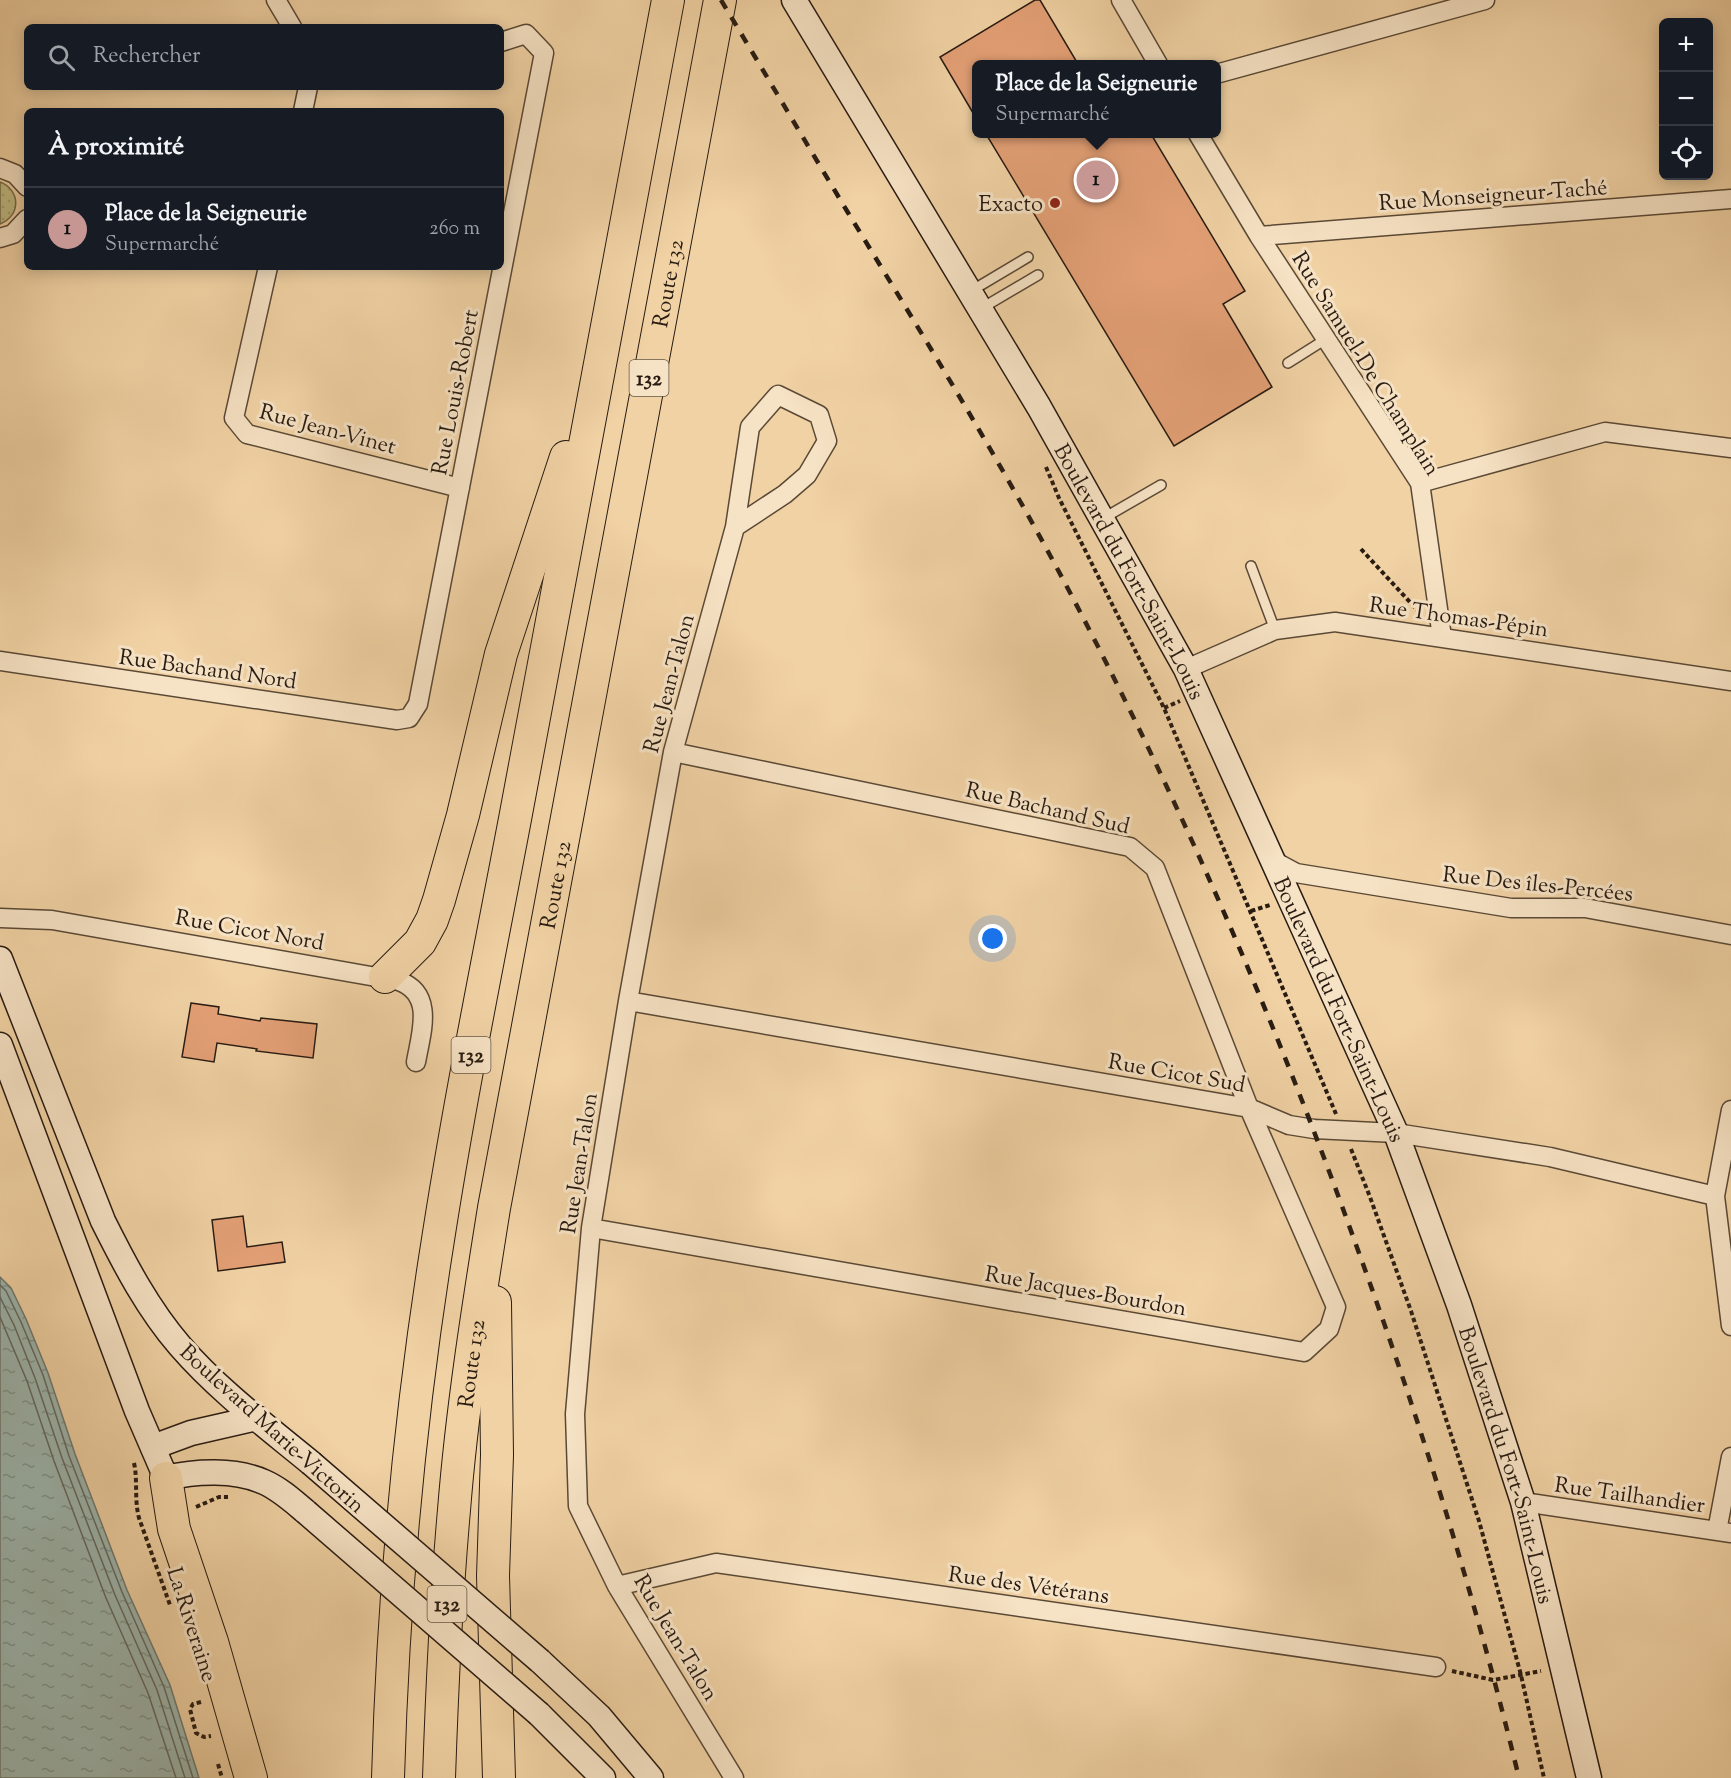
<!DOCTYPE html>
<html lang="fr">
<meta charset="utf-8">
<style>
body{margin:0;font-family:"Sorts Mill Goudy",serif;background:#242831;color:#f1f3f6}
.controls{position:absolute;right:18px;top:18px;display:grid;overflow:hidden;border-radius:9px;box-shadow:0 3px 15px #0003}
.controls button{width:54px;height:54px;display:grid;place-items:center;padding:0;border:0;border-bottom:2px solid #363941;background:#171b24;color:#f1f3f6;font:30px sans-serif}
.you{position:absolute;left:993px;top:939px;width:21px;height:21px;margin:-15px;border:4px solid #fff;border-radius:50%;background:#1a73e8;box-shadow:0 0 0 9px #1a73e833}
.badge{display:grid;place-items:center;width:39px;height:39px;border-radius:50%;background:#c59692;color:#111;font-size:20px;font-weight:700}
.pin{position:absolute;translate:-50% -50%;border:3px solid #fff;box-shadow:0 2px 6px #0006}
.popup{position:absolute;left:972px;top:60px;width:249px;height:78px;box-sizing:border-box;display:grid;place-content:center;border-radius:9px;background:#171b24;filter:drop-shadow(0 2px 4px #0005);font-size:20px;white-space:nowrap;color:#9ea1a6}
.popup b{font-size:22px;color:#f1f3f6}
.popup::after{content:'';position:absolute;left:50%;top:100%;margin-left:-12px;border:12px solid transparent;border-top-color:#171b24}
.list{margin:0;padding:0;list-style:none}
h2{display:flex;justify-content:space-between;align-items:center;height:78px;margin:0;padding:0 24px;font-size:26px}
h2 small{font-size:20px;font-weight:400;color:#9ea1a6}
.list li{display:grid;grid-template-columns:39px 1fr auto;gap:18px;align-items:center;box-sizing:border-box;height:84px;padding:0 24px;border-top:2px solid #363941}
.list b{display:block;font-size:22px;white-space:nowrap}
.list p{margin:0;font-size:20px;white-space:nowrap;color:#9ea1a6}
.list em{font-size:20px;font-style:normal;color:#9ea1a6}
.icon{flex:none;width:33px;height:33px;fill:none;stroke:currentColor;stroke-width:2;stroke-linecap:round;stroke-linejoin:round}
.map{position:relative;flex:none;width:1731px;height:1778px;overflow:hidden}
.search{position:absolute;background:#171b24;box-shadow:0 3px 15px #0003;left:24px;top:24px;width:480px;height:66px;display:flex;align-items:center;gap:15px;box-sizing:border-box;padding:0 21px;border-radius:9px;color:#9ea1a6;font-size:22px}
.panel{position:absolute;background:#171b24;box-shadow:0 3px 15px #0003;left:24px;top:108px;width:480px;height:162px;border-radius:9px}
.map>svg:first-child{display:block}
.grass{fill:url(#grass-dots);stroke:#746a4a;stroke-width:1.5}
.water{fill:url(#water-ripples);stroke:#6e7870;stroke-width:1.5}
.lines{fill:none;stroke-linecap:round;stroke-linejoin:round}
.shore{stroke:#626860;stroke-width:1.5}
.building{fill:#e4a076;stroke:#281b12;stroke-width:1.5}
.lane-casing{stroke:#5a4936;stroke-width:12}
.street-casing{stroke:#5a4936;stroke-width:21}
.secondary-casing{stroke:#281b12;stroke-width:27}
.highway-casing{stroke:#281b12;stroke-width:34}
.path{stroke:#281b12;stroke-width:4;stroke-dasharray:4.5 3;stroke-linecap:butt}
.lane{stroke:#f6e2c4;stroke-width:9}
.street{stroke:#f6e2c4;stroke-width:18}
.secondary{stroke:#f6e2c4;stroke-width:24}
.highway{stroke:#f1d2a4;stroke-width:32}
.rail{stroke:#281b12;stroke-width:4.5;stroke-dasharray:10 10;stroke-linecap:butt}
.secondary-bridge-casing{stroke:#281b12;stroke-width:27;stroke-linecap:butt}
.secondary-bridge{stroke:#f6e2c4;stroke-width:24}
.poi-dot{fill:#8f2418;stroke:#f6e2c4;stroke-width:2}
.labels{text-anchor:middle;stroke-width:6;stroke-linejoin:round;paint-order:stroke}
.shield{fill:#f6e2c4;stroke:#665747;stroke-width:1.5}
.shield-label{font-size:21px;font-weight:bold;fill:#281b12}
.street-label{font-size:22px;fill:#281b12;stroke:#f6e2c4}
.poi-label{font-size:22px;fill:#281b12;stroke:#f6e2c4;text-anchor:end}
</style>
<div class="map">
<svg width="1731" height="1778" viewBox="0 0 1731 1778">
<defs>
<pattern id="grass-dots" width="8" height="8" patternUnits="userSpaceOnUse" patternTransform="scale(1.5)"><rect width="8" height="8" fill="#bfba82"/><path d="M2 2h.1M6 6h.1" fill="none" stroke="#a49f6f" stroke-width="1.8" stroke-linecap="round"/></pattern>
<pattern id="water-ripples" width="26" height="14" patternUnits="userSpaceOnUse" patternTransform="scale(1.5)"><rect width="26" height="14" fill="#9cb6ae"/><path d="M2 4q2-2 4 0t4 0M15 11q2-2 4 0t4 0" fill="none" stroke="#7f938c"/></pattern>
</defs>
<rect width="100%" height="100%" fill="#f1d2a4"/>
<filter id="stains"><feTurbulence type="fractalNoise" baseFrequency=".00333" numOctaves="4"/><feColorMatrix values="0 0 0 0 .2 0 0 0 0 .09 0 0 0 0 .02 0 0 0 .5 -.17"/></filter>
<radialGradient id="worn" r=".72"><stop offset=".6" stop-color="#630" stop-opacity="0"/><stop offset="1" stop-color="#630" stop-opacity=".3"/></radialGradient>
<path class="grass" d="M0 182C21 190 21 216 0 224Z"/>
<path class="water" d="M0 1277 11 1288 26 1319 48 1373 75 1454 127 1590 170 1685 199 1778H0Z"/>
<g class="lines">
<path class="shore" d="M0 1285 6 1291 21 1322 43 1375 69 1456 122 1592 164 1687 193 1778
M0 1297 14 1325 35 1378 62 1458 115 1595 157 1690 185 1778
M0 1317 27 1381 54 1461 106 1598 148 1693 176 1778"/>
</g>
<path class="building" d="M1035 0H1040L1078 64H976V118L940 57Z
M986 134H1151L1245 291 1223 304 1272 387 1174 446Z
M191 1003 219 1007 218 1014 260 1021 261 1018 317 1024 313 1058 256 1051 257 1049 217 1043 214 1062 182 1057Z
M243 1216 247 1247 282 1242 285 1262 218 1271 212 1220Z"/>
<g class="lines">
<g class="lane-casing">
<path id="lane" d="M971 291 1028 257
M982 308 1038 275
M1288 363 1326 339
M1102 519 1161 485
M1251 566 1275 630"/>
</g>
<g class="street-casing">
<path id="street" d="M276 0 292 27
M1121 0 1158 64
M1216 74 1485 0
M303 111 308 87
M1198 134 1259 236 1420 483 1442 637
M0 168 15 174 27 187
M1259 236 1731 199
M0 238 13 234 27 219
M268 267 234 418 247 434 460 488
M1420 483 1605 432 1731 448
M0 661 397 720 409 718 418 704 544 53 526 34 501 42
M1186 669 1275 630 1335 622 1731 681
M1270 859 1296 873 1511 908H1585L1731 935
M0 918 52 920 399 981C435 994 421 1033 416 1062
M628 1001 1249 1108 1289 1125 1314 1129 1396 1133 1550 1157 1715 1196
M1731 1110 1715 1196 1731 1326
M591 1228 1304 1352 1329 1329 1336 1307 1249 1108 1155 868 1130 847 673 752
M1523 1502 1731 1533
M1717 1531 1731 1457
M617 1586 716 1563 1436 1667
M734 1778 617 1586 578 1506 575 1414 591 1228 628 1001 673 752 735 527 750 427 778 395 819 415 827 441 807 475 785 494 735 527"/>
</g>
<g class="secondary-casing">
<g id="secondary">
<path id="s1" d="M794 0 1039 407 1186 669 1396 1133 1459 1305 1523 1502 1589 1778"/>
<path d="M0 959 103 1221C125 1265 148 1309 180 1346 218 1390 266 1426 311 1463"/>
<path d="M0 1045 137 1411 166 1478C196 1471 235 1469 264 1482 280 1489 293 1501 306 1512"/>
<path d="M153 1447 191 1433 257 1418"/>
<path d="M540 1661 599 1716 651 1778"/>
<path d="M539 1714 603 1778"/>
</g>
</g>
<g class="highway-casing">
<g id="highway">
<path d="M385 977 420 942 432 920 439 900 463 815 501 654 566 457"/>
<path d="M495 1302 497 1455 493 1576 499 1778"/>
<path d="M166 1478 174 1529 212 1642 251 1778"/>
<path d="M388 1778C393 1600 409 1422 437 1246 459 1103 488 961 515 819 566 546 617 273 668 0"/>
<path id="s2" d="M439 1778C442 1689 446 1599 454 1510 462 1409 478 1308 494 1208L720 0"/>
</g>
</g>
<path class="path" d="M1046 467 1059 498 1164 708 1336 1114
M1361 549 1419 612
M1164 708 1180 701
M1251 911 1270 905
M1351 1149 1370 1197 1411 1311 1479 1521 1521 1675 1544 1778
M134 1463C138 1481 134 1499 139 1518L170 1605
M196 1507 219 1497H228
M1452 1671 1493 1680 1541 1671
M201 1702 193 1704 190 1709 196 1733 204 1737 211 1736
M218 1764 222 1778"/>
<use href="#lane" class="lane"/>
<use href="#street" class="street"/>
<use href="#secondary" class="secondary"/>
<use href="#highway" class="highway"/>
<path class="rail" d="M721 0C763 70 805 141 847 211 922 334 998 457 1066 585 1178 797 1274 1016 1355 1242 1419 1417 1475 1596 1519 1778"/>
<g class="secondary-bridge-casing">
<path id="secondary-bridge" d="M311 1463 540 1661
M306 1512 539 1714"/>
</g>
<use href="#secondary-bridge" class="secondary-bridge"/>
</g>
<circle class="poi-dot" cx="1055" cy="203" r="6"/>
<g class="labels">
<g class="shield">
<rect x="629.5" y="360" width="39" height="36" rx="4.5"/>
<rect x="451.5" y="1037" width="39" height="36" rx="4.5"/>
<rect x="427.5" y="1586" width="39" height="36" rx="4.5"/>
</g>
<g class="shield-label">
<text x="649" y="385">132</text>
<text x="471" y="1062">132</text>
<text x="447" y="1611">132</text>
</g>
<g class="street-label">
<text transform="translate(1493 194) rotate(-4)" y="8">Rue Monseigneur-Taché</text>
<text dy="8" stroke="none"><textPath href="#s2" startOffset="1514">Route 132</textPath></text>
<text transform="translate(1367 363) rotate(58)" y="8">Rue Samuel-De Champlain</text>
<text transform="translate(454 392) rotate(-79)" y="8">Rue Louis-Robert</text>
<text transform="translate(328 428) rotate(15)" y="8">Rue Jean-Vinet</text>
<text dy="8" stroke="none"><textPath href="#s1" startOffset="663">Boulevard du Fort-Saint-Louis</textPath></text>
<text transform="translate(1459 616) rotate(8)" y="8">Rue Thomas-Pépin</text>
<text transform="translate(208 668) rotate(8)" y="8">Rue Bachand Nord</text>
<text transform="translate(668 683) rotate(-75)" y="8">Rue Jean-Talon</text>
<text transform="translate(1048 807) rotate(13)" y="8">Rue Bachand Sud</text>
<text transform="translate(1538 883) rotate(6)" y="8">Rue Des îles-Percées</text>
<text dy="8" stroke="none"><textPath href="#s2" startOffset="902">Route 132</textPath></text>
<text transform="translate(250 929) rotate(10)" y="8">Rue Cicot Nord</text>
<text dy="8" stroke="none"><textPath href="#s1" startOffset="1149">Boulevard du Fort-Saint-Louis</textPath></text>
<text transform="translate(1177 1072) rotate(10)" y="8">Rue Cicot Sud</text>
<text transform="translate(578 1163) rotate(-81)" y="8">Rue Jean-Talon</text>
<text transform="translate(1086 1290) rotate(10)" y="8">Rue Jacques-Bourdon</text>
<text dy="8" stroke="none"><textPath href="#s2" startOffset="416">Route 132</textPath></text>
<text transform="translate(273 1428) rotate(42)" y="8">Boulevard Marie-Victorin</text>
<text dy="8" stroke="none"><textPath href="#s1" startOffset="1635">Boulevard du Fort-Saint-Louis</textPath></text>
<text transform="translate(1630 1494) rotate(8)" y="8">Rue Tailhandier</text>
<text transform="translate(1029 1584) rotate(8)" y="8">Rue des Vétérans</text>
<text transform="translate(193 1624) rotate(72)" y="8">La Riveraine</text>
<text transform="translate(677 1637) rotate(59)" y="8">Rue Jean-Talon</text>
</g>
<g class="poi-label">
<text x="1043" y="211">Exacto</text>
</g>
</g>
<rect width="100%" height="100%" filter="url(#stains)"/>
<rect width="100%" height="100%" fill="url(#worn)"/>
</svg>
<div class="controls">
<button>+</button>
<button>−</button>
<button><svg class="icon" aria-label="locate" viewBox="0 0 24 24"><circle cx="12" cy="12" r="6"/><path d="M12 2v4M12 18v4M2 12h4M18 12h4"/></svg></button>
</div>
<div class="you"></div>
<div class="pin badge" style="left:1096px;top:180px">1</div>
<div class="popup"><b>Place de la Seigneurie</b>Supermarché</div>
<div class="search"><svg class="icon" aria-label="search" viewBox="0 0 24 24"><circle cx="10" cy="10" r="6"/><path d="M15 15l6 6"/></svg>Rechercher</div>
<section class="panel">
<h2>À proximité<small></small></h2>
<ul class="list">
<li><span class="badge">1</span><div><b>Place de la Seigneurie</b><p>Supermarché</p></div><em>260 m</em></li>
</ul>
</section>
</div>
